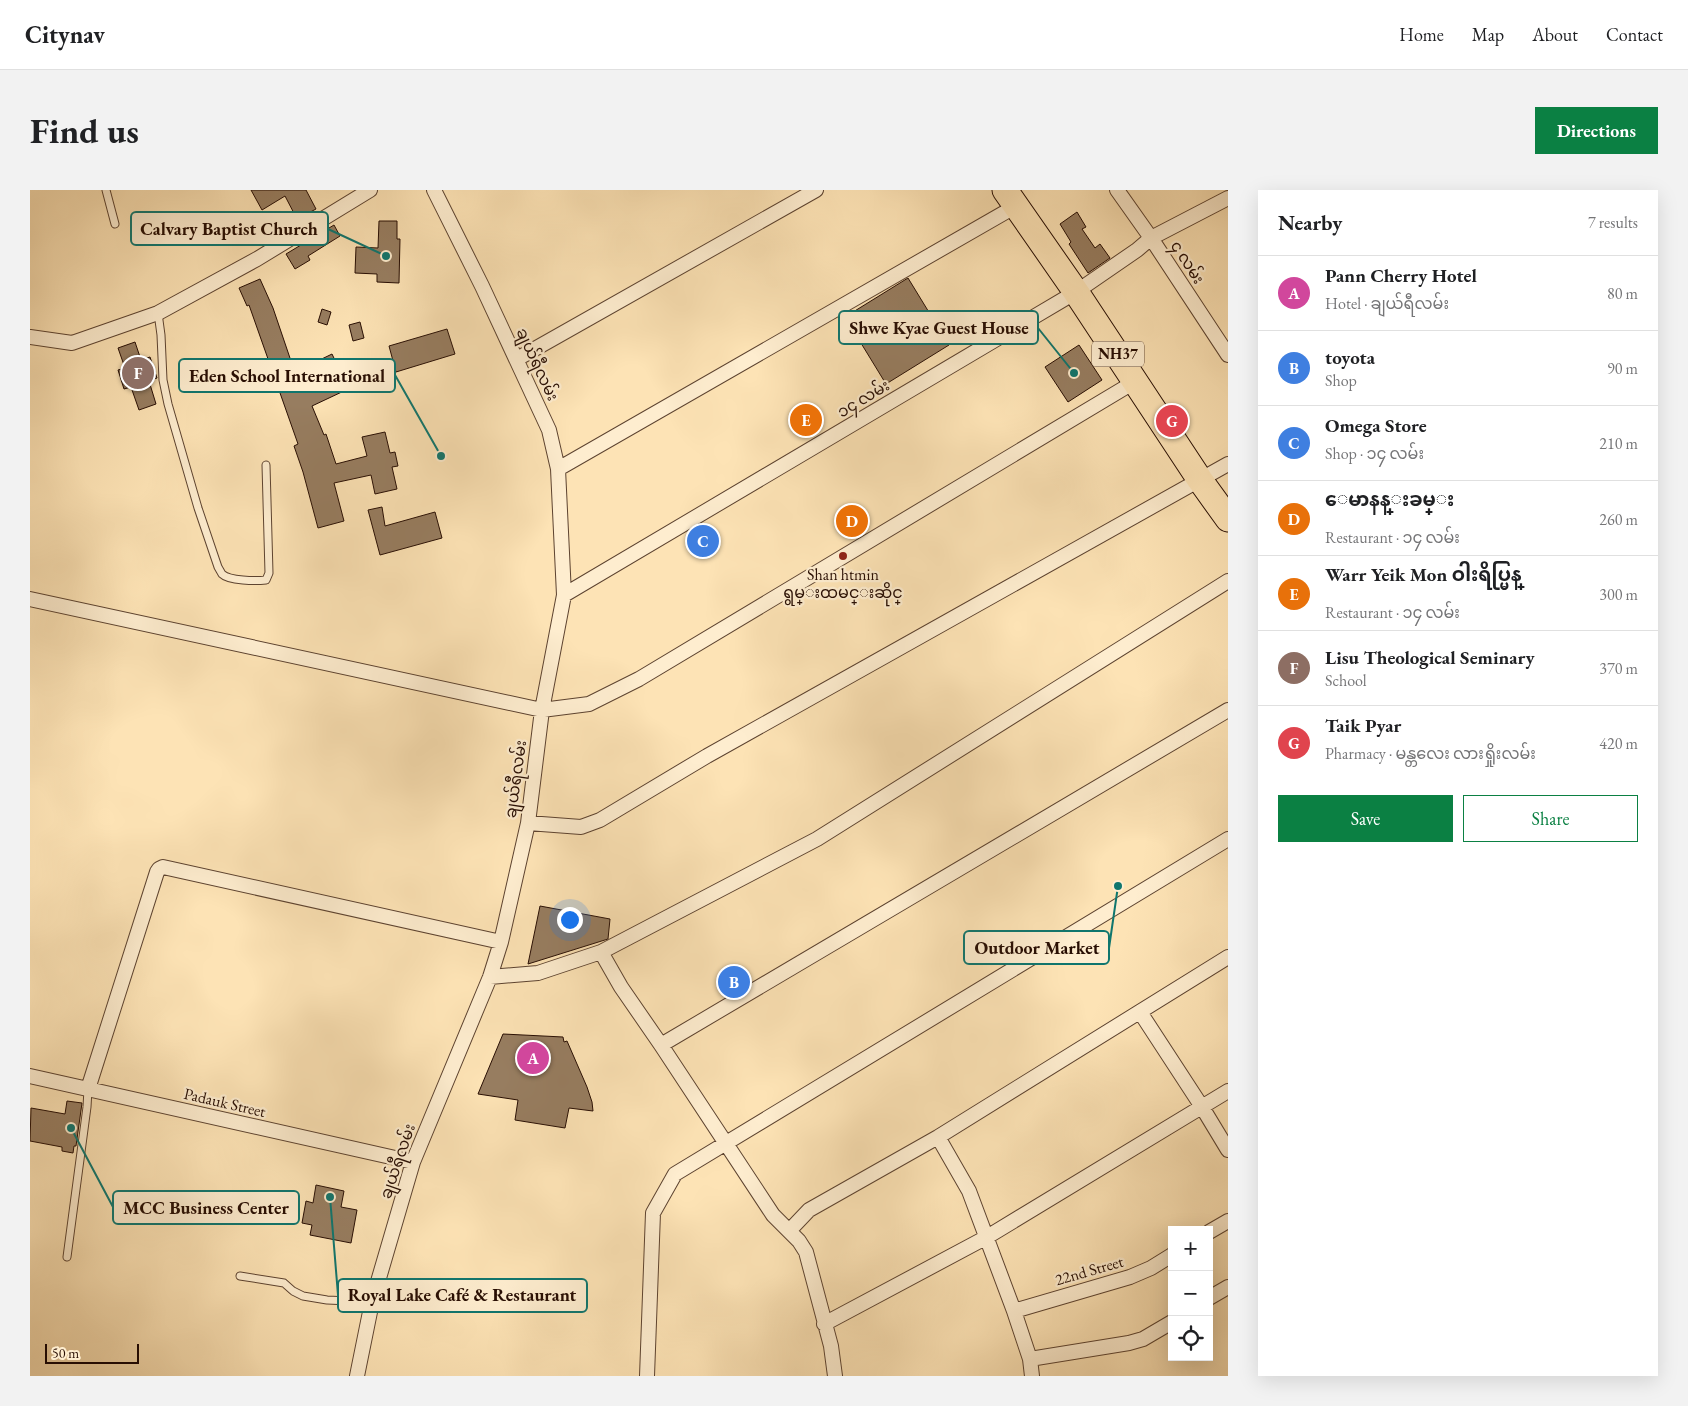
<!DOCTYPE html>
<meta charset="utf-8">
<style>
body{margin:0;font-family:"EB Garamond","Noto Sans Myanmar",serif;background:#f2f2f2;color:#202124}
.controls{position:absolute;right:15px;bottom:15px;display:grid;overflow:hidden;border-radius:0px;box-shadow:0 5px 20px #0002}
.controls button{width:45px;height:45px;display:grid;place-items:center;padding:0;border:0;border-bottom:1px solid #e0e0e0;background:#fff;color:#202124;font:25px sans-serif}
.scale{position:absolute;left:15px;bottom:12px;width:94px;box-sizing:border-box;padding-left:5px;border:2px solid #280e03;border-top:0;font-size:14px;line-height:18px;white-space:nowrap;color:#280e03;-webkit-text-stroke:4px #feedcf;paint-order:stroke}
.you{position:absolute;left:539px;top:729px;width:18px;height:18px;margin:-12px;border:4px solid #fff;border-radius:50%;background:#1a73e8;box-shadow:0 0 0 8px #1a73e833}
.badge{display:grid;place-items:center;width:32px;height:32px;border-radius:50%;background:#0b8043;color:#fff;font-size:16px;font-weight:700}
.pin{position:absolute;translate:-50% -50%;border:2px solid #fff;box-shadow:0 1px 5px #0006}
.list{margin:0;padding:0;list-style:none}
h2{display:flex;justify-content:space-between;align-items:center;height:65px;margin:0;padding:0 20px;font-size:21px}
h2 small{font-size:16px;font-weight:400;color:#757577}
.list li{display:grid;grid-template-columns:32px 1fr auto;gap:15px;align-items:center;box-sizing:border-box;height:75px;padding:0 20px;border-top:1px solid #e0e0e0}
.list b{display:block;font-size:19px;white-space:nowrap}
.list p{margin:0;font-size:16px;white-space:nowrap;color:#757577}
.list em{font-size:16px;font-style:normal;color:#757577}
.actions{display:flex;gap:10px;padding:15px 20px}
.actions a{flex:1;padding:11px 0;border:1px solid #0b8043;border-radius:0px;text-align:center;font-size:18px;color:#0b8043}
.actions .main{background:#0b8043;color:#fff}
.icon{flex:none;width:28px;height:28px;fill:none;stroke:currentColor;stroke-width:2;stroke-linecap:round;stroke-linejoin:round}
.map{position:relative;flex:none;width:1198px;height:1186px;overflow:hidden;border-radius:0px}
header{display:flex;align-items:center;gap:30px;box-sizing:border-box;height:70px;padding:0 25px;background:#fff;border-bottom:1px solid #e0e0e0}
header strong{font-size:24px}
nav{display:flex;gap:28px;margin-inline-start:auto;font-size:18px}
.intro{display:flex;align-items:center;justify-content:space-between;box-sizing:border-box;height:120px;padding:0 30px}
h1{margin:0;font-size:35px}
.button{padding:12px 22px;border-radius:0px;background:#0b8043;color:#fff;font-size:18px;font-weight:700}
main{display:flex;gap:30px;padding:0 30px}
aside{flex:1;background:#fff;border-radius:0px;box-shadow:0 5px 20px #0002}
.map>svg:first-child{display:block}
.building{fill:#977d60;stroke:#280e03}
.lines{fill:none;stroke-linecap:round;stroke-linejoin:round}
.lane-casing{stroke:#5d4330;stroke-width:9}
.street-casing{stroke:#5d4330;stroke-width:16}
.highway-casing{stroke:#280e03;stroke-width:27}
.lane{stroke:#feedcf;stroke-width:7}
.street{stroke:#feedcf;stroke-width:14}
.highway{stroke:#fde3b5;stroke-width:25}
.poi-dot{fill:#8f2418;stroke:#feedcf;stroke-width:2}
.labels{text-anchor:middle;stroke-width:4.5;stroke-linejoin:round;paint-order:stroke}
.shield{fill:#feedcf;stroke:#685140;stroke-width:1}
.shield-label{font-size:15px;font-weight:bold;fill:#280e03}
.street-label{font-size:16px;fill:#280e03;stroke:#feedcf}
.poi-label{font-size:16px;fill:#280e03;stroke:#feedcf}
.leader{fill:none;stroke:#0f766e;stroke-width:2}
.callout-dot{fill:#0f766e;stroke:#feedcf;stroke-width:2}
.callout{fill:#feedcf;stroke:#0f766e;stroke-width:2}
.callout-label{font-size:18px;text-anchor:middle;font-weight:bold;fill:#280e03}
</style>
<header>
<strong>Citynav</strong>
<nav><a>Home</a><a>Map</a><a>About</a><a>Contact</a></nav>
</header>
<div class="intro"><h1>Find us</h1><a class="button">Directions</a></div>
<main>
<div class="map">
<svg width="1198" height="1186" viewBox="0 0 1198 1186">
<rect width="100%" height="100%" fill="#fde3b5"/>
<filter id="stains"><feTurbulence type="fractalNoise" baseFrequency=".004" numOctaves="4"/><feColorMatrix values="0 0 0 0 .2 0 0 0 0 .09 0 0 0 0 .02 0 0 0 .5 -.17"/></filter>
<radialGradient id="worn" r=".72"><stop offset=".6" stop-color="#630" stop-opacity="0"/><stop offset="1" stop-color="#630" stop-opacity=".3"/></radialGradient>
<path class="building" d="M221 0H276L286 19 267 29 255 6 232 20Z
M1047 22 1056 37 1052 39 1065 58 1070 54 1080 68 1058 83 1039 54 1041 52 1030 34Z
M349 31H367V49H370L369 93 347 92V84L325 83 326 57 348 58Z
M304 35 310 46 278 66 280 70 265 79 256 64Z
M878 88 919 155 856 194 815 127Z
M230 89 243 118 262 174 266 172 269 180 302 164 313 187 311 189 316 200 282 216 294 245 296 244 306 274 337 266 332 247 355 242 360 263 365 262 368 276 362 277 367 299 345 304 341 285 304 293 314 331 288 338 273 282 264 256 268 254 219 115 217 116 209 98Z
M292 119 301 122 297 135 288 132Z
M330 132 334 148 323 151 319 135Z
M417 139 425 164 366 182 359 156Z
M105 152 111 170 120 167 127 188 119 191 126 214 109 220 101 197 94 199 88 180 95 178 88 158Z
M1049 155 1072 190 1038 212 1015 177Z
M352 317 355 336 405 322 412 348 350 365 338 320Z
M510 716 580 729 578 749 498 774Z
M473 844 533 847 534 852 537 851 557 897 562 912 563 921 539 918 535 938 485 930 488 910 448 904Z
M37 911 52 913 46 956H44L43 963 32 961V957L0 951 1 918 35 924Z
M286 995 314 1001 311 1017 327 1020 321 1053 280 1045 282 1035 272 1033 276 1011 283 1013Z"/>
<g class="lines">
<g class="lane-casing">
<path id="lane" d="M76 0 85 34
M128 123 131 145 133 190 138 214 168 318 188 377C188 377 192 384 192 384 199 391 226 391 236 390L239 383 236 275
M37 1067 57 917 58 899
M210 1086 254 1093 263 1101 273 1106 297 1110 342 1112"/>
</g>
<g class="street-casing">
<path id="street" d="M1087 0 1121 48 1198 165
M0 147 42 153 128 123 227 69 340 0
M487 169 786 0
M528 279 986 16
M534 405 1046 102 1107 60 1121 48 1198 8
M0 409 512 520 559 514 609 489 1106 191
M498 633 551 637 570 630 677 566 1198 274
M571 762 787 649 1198 391
M460 787 508 783 571 762 591 797 631 855 743 1025 769 1051 776 1062 801 1156 805 1186
M1110 822 1172 917 1198 960
M631 855 1198 520
M0 886 383 972
M58 899 127 682 129 679 133 677 471 752
M908 947 939 1001 984 1121 1000 1169 1002 1186
M759 1041 779 1020 908 947 1198 767
M1179 1042 1198 1031
M1179 1108 1198 1097
M984 1121 1100 1087 1121 1078 1142 1065
M794 1134 957 1047 1198 901
M1000 1169 1099 1153 1113 1149 1142 1132
M327 1186 342 1112 383 972 460 787 471 752 498 633 512 520 534 405 528 279 519 240 452 96 404 0
M617 1186 623 1023 645 984 1198 649"/>
</g>
<g class="highway-casing">
<path id="highway" d="M975 0 1046 102 1170 290 1198 329"/>
</g>
<use href="#lane" class="lane"/>
<use href="#street" class="street"/>
<use href="#highway" class="highway"/>
</g>
<circle class="poi-dot" cx="813" cy="366" r="5"/>
<g class="labels">
<rect class="shield" x="1062" y="151.5" width="52" height="25" rx="4"/>
<g class="shield-label">
<text x="1088" y="169">NH37</text>
</g>
<g class="street-label">
<text transform="translate(1158 72) rotate(57)" y="6">၄ လမ်း</text>
<text transform="translate(508 174) rotate(65)" y="6">ချယ်ရီလမ်း</text>
<text transform="translate(833 208) rotate(-31)" y="6">၁၄ လမ်း</text>
<text transform="translate(485 589) rotate(-82)" y="6">ချယ်ရီလမ်း</text>
<text transform="translate(195 912) rotate(13)" y="6">Padauk Street</text>
<text transform="translate(367 971) rotate(-71)" y="6">ချယ်ရီလမ်း</text>
<text transform="translate(1059 1080) rotate(-16)" y="6">22nd Street</text>
</g>
<g class="poi-label">
<text x="813" y="390">Shan htmin<tspan x="813" dy="18">ရွမ္းထမင္းဆိုင္</tspan></text>
</g>
</g>
<path class="leader" d="M356 66L298 39M1044 183L1008 138M411 266L365 185M1088 696L1079 758M41 938L83 1017M300 1007L308 1105"/>
<g class="callout-dot">
<circle cx="356" cy="66" r="5"/>
<circle cx="1044" cy="183" r="5"/>
<circle cx="411" cy="266" r="5"/>
<circle cx="1088" cy="696" r="5"/>
<circle cx="41" cy="938" r="5"/>
<circle cx="300" cy="1007" r="5"/>
</g>
<g class="callout">
<rect x="101" y="22" width="197" height="33" rx="5"/>
<rect x="809" y="121" width="199" height="33" rx="5"/>
<rect x="149" y="169" width="216" height="33" rx="5"/>
<rect x="934" y="741" width="145" height="33" rx="5"/>
<rect x="83" y="1001" width="186" height="33" rx="5"/>
<rect x="308" y="1089" width="249" height="33" rx="5"/>
</g>
<g class="callout-label">
<text x="199" y="45">Calvary Baptist Church</text>
<text x="909" y="144">Shwe Kyae Guest House</text>
<text x="257" y="192">Eden School International</text>
<text x="1007" y="764">Outdoor Market</text>
<text x="176" y="1024">MCC Business Center</text>
<text x="432" y="1111">Royal Lake Café &amp; Restaurant</text>
</g>
<rect width="100%" height="100%" filter="url(#stains)"/>
<rect width="100%" height="100%" fill="url(#worn)"/>
</svg>
<div class="controls">
<button>+</button>
<button>−</button>
<button><svg class="icon" aria-label="locate" viewBox="0 0 24 24"><circle cx="12" cy="12" r="6"/><path d="M12 2v4M12 18v4M2 12h4M18 12h4"/></svg></button>
</div>
<div class="scale">50 m</div>
<div class="you"></div>
<div class="pin badge" style="left:503px;top:868px;background:#d1479c">A</div>
<div class="pin badge" style="left:704px;top:792px;background:#3f7fe0">B</div>
<div class="pin badge" style="left:673px;top:351px;background:#3f7fe0">C</div>
<div class="pin badge" style="left:822px;top:331px;background:#e8710a">D</div>
<div class="pin badge" style="left:776px;top:230px;background:#e8710a">E</div>
<div class="pin badge" style="left:108px;top:183px;background:#8d6e63">F</div>
<div class="pin badge" style="left:1142px;top:231px;background:#e0444e">G</div>
</div>
<aside>
<h2>Nearby<small>7 results</small></h2>
<ul class="list">
<li><span class="badge" style="background:#d1479c">A</span><div><b>Pann Cherry Hotel</b><p>Hotel · ချယ်ရီလမ်း</p></div><em>80 m</em></li>
<li><span class="badge" style="background:#3f7fe0">B</span><div><b>toyota</b><p>Shop</p></div><em>90 m</em></li>
<li><span class="badge" style="background:#3f7fe0">C</span><div><b>Omega Store</b><p>Shop · ၁၄ လမ်း</p></div><em>210 m</em></li>
<li><span class="badge" style="background:#e8710a">D</span><div><b>ေမာနန္းခမ္း</b><p>Restaurant · ၁၄ လမ်း</p></div><em>260 m</em></li>
<li><span class="badge" style="background:#e8710a">E</span><div><b>Warr Yeik Mon ဝါးရိပ္မြန္</b><p>Restaurant · ၁၄ လမ်း</p></div><em>300 m</em></li>
<li><span class="badge" style="background:#8d6e63">F</span><div><b>Lisu Theological Seminary</b><p>School</p></div><em>370 m</em></li>
<li><span class="badge" style="background:#e0444e">G</span><div><b>Taik Pyar</b><p>Pharmacy · မန္တလေး လားရှိုးလမ်း</p></div><em>420 m</em></li>
</ul>
<div class="actions"><a class="main">Save</a><a>Share</a></div>
</aside>
</main>
